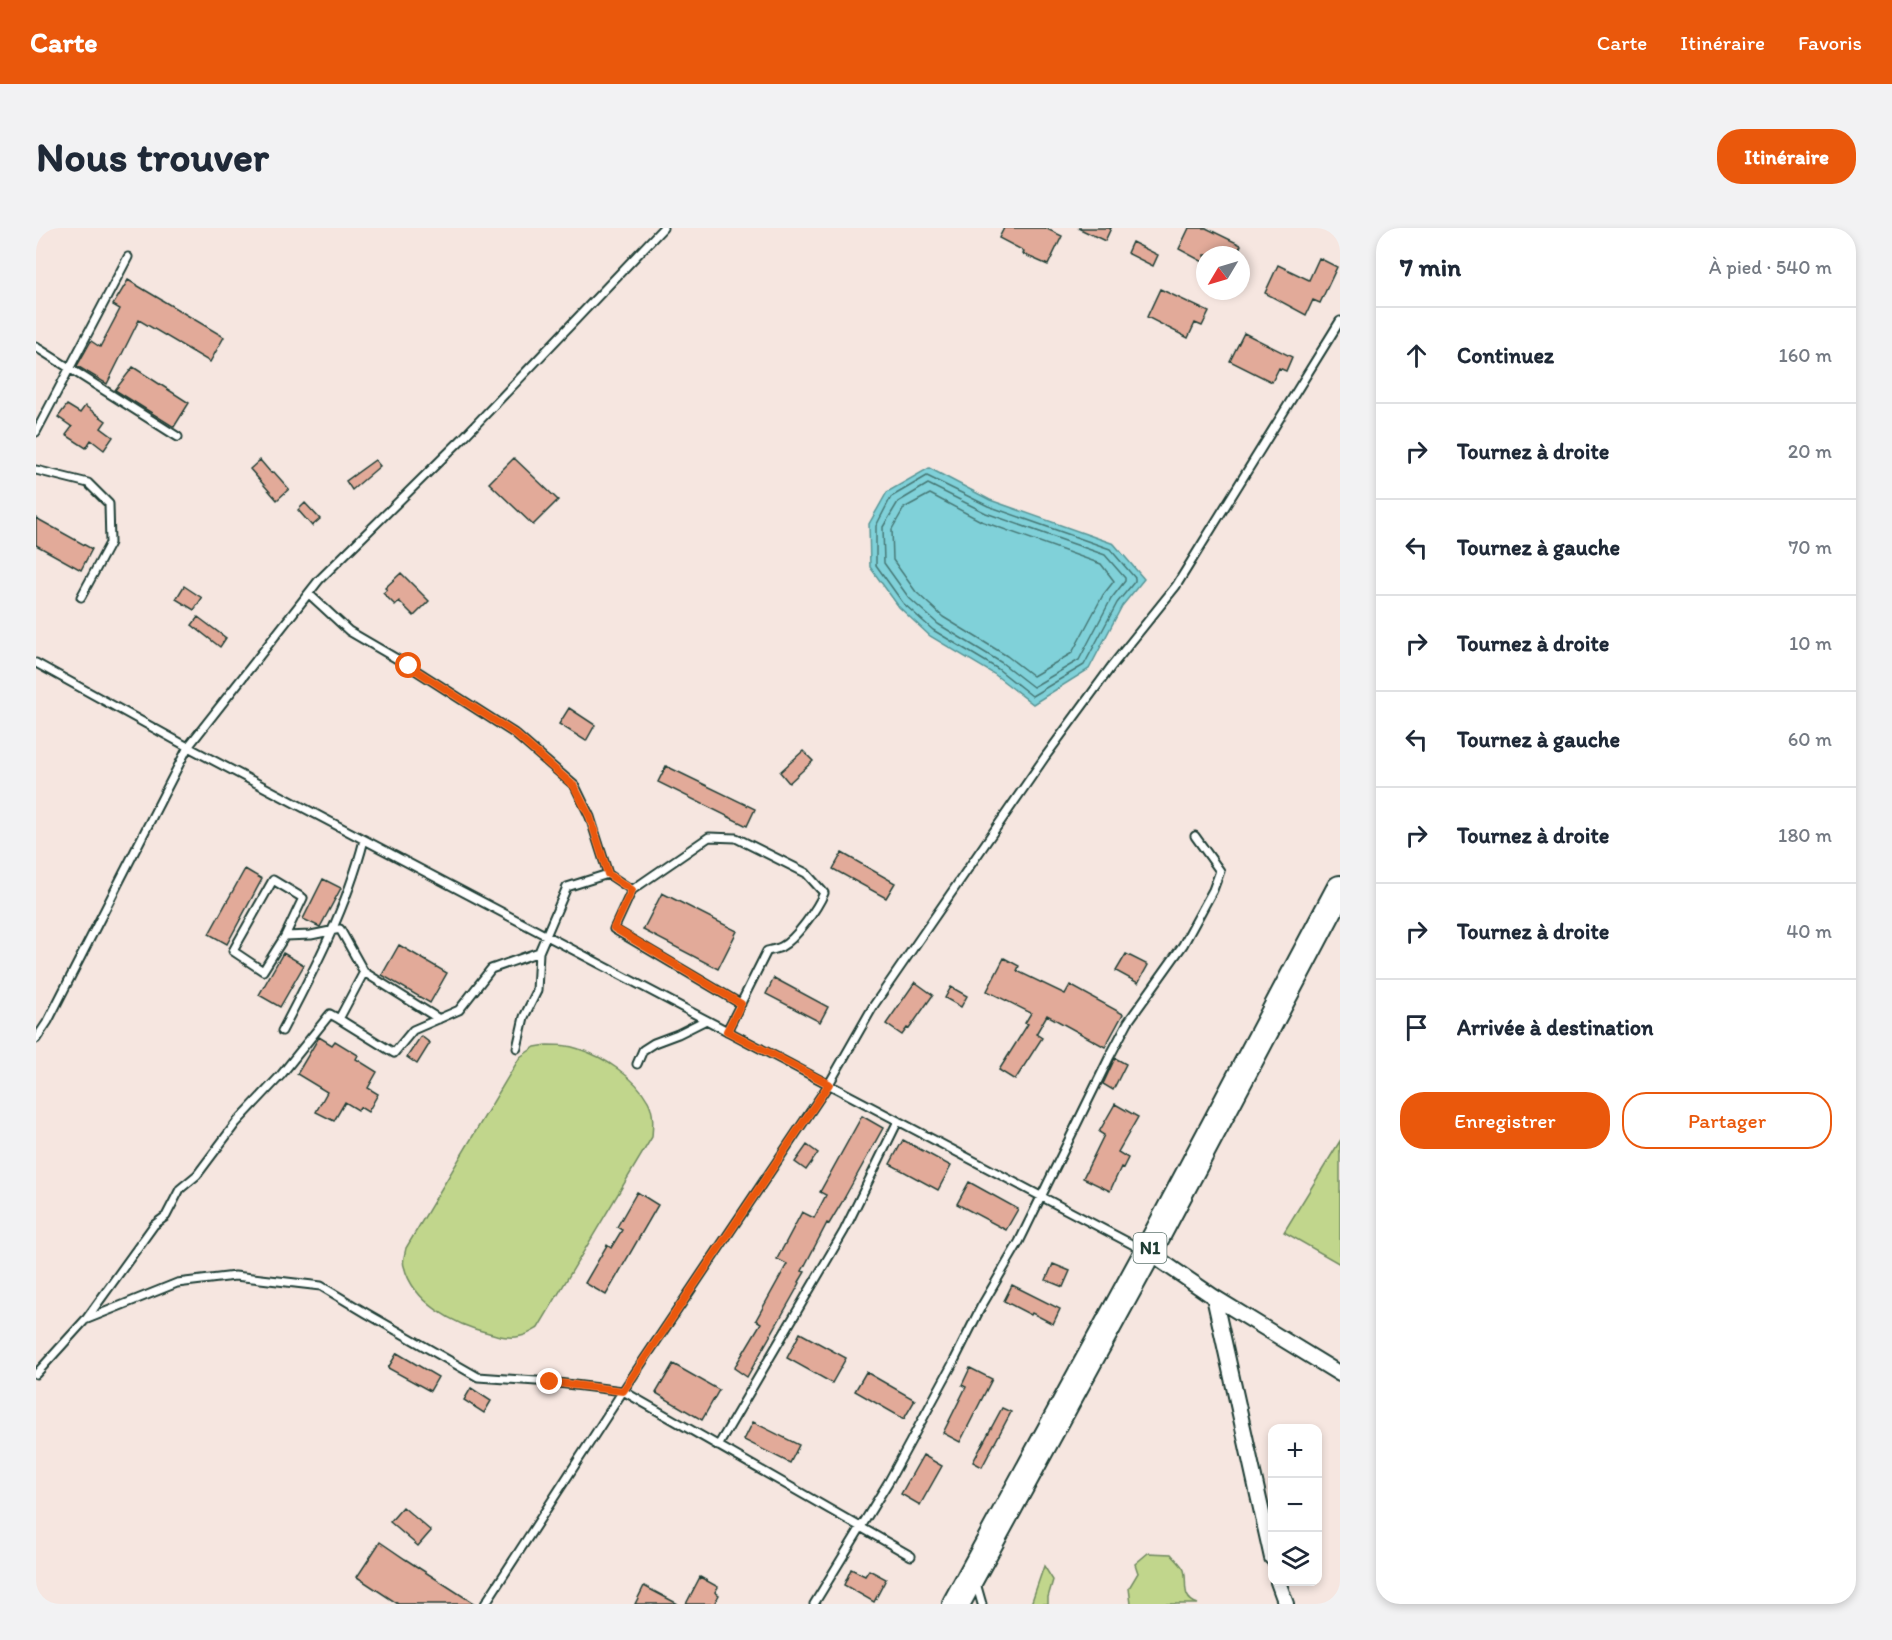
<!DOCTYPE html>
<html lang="fr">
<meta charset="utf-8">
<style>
body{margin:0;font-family:Itim,sans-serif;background:#f2f2f3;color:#1f2937}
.controls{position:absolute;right:18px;bottom:18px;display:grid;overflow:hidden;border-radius:12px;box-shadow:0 3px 9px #0003}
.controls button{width:54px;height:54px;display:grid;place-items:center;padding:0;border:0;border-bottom:2px solid #e0e1e3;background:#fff;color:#1f2937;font:30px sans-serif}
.compass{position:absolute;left:1160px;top:18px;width:54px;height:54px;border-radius:50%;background:#fff;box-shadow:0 3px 9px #0003;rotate:232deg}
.stop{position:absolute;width:18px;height:18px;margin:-14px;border:4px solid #ea580c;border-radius:50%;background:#fff}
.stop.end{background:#ea580c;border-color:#fff;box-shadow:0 2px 6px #0008}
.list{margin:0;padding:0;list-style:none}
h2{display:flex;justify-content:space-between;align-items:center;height:78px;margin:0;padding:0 24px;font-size:26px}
h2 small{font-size:20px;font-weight:400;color:#747a83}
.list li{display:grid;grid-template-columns:39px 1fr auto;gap:18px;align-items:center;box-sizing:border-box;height:96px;padding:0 24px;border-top:2px solid #e0e1e3}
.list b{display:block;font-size:22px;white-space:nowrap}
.list em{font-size:20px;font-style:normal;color:#747a83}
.actions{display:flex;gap:12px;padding:18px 24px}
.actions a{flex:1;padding:14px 0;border:2px solid #ea580c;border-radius:24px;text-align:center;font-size:21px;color:#ea580c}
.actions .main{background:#ea580c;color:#fff}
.icon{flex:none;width:33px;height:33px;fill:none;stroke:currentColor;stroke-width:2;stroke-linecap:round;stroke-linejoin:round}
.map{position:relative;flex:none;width:1304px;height:1376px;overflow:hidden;border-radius:24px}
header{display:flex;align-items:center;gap:36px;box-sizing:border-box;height:84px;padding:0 30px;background:#ea580c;color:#fff}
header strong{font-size:28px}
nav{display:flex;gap:33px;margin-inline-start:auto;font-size:21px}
.intro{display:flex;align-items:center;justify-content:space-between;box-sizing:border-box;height:144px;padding:0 36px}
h1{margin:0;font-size:42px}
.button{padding:15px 27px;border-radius:24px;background:#ea580c;color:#fff;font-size:21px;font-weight:700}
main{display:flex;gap:36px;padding:0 36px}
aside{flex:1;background:#fff;border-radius:24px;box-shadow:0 3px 9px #0003}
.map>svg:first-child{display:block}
.green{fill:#c1d68c;stroke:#708a60;stroke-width:1.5}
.water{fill:#80d1d9;stroke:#599697;stroke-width:1.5}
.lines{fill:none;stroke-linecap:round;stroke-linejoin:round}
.shore{stroke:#467876;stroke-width:1.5}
.building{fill:#e2aa99;stroke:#1f3d34;stroke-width:1.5}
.lane-casing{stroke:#1f3d34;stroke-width:11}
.street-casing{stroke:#1f3d34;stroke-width:18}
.highway-casing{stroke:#1f3d34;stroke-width:30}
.lane{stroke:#fff;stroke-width:7}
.street{stroke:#fff;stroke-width:14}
.highway{stroke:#fff;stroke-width:26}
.route{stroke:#ea580c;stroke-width:8}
.labels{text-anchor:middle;stroke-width:5;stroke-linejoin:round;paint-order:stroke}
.shield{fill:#fff;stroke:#627771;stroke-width:1.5}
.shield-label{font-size:18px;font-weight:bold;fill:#1f3d34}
</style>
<header>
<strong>Carte</strong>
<nav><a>Carte</a><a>Itinéraire</a><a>Favoris</a></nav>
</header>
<div class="intro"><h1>Nous trouver</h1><a class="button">Itinéraire</a></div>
<main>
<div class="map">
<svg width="1304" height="1376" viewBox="0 0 1304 1376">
<rect width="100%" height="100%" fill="#f6e6e0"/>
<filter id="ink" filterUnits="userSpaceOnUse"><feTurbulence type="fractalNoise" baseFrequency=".0167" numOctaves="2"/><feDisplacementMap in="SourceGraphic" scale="12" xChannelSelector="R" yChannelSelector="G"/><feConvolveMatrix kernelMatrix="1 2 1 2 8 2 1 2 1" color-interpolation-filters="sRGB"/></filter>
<g filter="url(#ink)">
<path class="green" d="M511 817C522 817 532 817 543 821 568 829 599 849 612 873 618 884 617 897 616 909L502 1100C497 1103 491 1107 485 1108 474 1111 463 1108 453 1105 419 1097 377 1075 368 1038 366 1033 369 1026 370 1020L484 829 499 819Z
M1304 913V1036L1248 1004Z
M1112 1325 1135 1326C1139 1331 1146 1337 1148 1342 1152 1355 1144 1370 1162 1376H1095L1093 1360 1102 1345 1099 1336Z
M1008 1338 1017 1352 1012 1369V1376H995Z"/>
<path class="water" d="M893 240 954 272 1078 316 1108 351 1086 378 1053 441 997 476 958 446 894 408 863 379 834 339 833 296 851 264Z"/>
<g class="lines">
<path class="shore" d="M891 248 952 278 1074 321 1099 350V353L1081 375 1048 437 996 468 962 441 897 402 867 375 840 337V298L855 269Z
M892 256 950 285 1069 327 1089 350V353L1075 371 1043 432 997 459 966 435 902 396 873 370 848 335 847 299 862 274Z
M894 266 945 293 1065 336 1078 353 1067 367 1036 425 997 448 971 428 907 389 880 364 857 332 856 301 868 280Z"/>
</g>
<path class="building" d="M968 0H1009L1026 8 1012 37 987 26 988 23 963 10Z
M1042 0H1075L1069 13Z
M1153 0H1170L1205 17 1200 27H1169V35L1143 21Z
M1096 14 1122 27 1117 38 1091 25Z
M1283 30 1301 39 1284 75 1277 72 1270 87 1229 65 1242 37 1273 52Z
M92 52 188 109 174 134 103 92 71 156 41 138 55 113 64 119 84 81 77 77Z
M1124 61 1173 84 1166 98 1159 95 1152 110 1111 89Z
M1208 105 1256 129 1250 143 1243 140 1236 154 1194 133Z
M97 139 153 175 138 199 79 162Z
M31 177 44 185 49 178 70 193 65 200 77 209 68 222 55 212 50 220 30 207 36 199 22 189Z
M478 230 522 272 497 297 453 255Z
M224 232 235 245 238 244 253 261 241 272 214 241Z
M339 232 344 238 316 262 310 253Z
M269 275 284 291 276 298 262 282Z
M0 290 56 321 45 342 0 317Z
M365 345 393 373 378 388 363 373 359 377 347 365 351 362 349 360Z
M148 358 166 370 158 382 140 371Z
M162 389 190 410 184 419 156 397Z
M533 480 559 497 550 513 523 496Z
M767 523 777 533 753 555 744 544Z
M630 538 719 581 711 598 622 554Z
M806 625 859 655 850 670 797 641Z
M209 641 226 651 191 716 173 706Z
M287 651 305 660 284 699 267 691Z
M626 665 701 703 682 741 607 702Z
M363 717 411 745 394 775 346 747Z
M247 725 268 737 244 779 223 767Z
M1090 726 1112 737 1102 755 1080 743Z
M968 730 983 738 981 743 1029 766 1034 757 1087 786 1069 819 1011 787 1000 806 1006 810 979 852 963 842 992 796 989 795 995 785 951 763Z
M738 750 792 779 784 794 730 766Z
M879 754 897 767 873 801 871 800 866 807 850 796Z
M915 759 931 768 925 779 909 770Z
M385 808 394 815 381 836 371 829Z
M283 809 296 817 299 813 322 827 320 831 341 844 332 860 342 866 332 884 324 879 322 882 309 874 298 893 280 884 291 864 261 846Z
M1079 830 1090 836 1077 862 1067 856Z
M1079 876 1102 889 1082 924 1092 930 1087 940 1085 939 1074 963 1047 950 1068 907 1063 904Z
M826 888 847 900 805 976 793 996 791 995 766 1043 769 1044 763 1054 764 1055 711 1149 698 1140 725 1095 720 1092 751 1036 741 1031 766 984 778 990 790 967 784 964Z
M867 912 915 938 902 962 854 936Z
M771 917 782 925 770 942 759 934Z
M933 954 982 981 970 1002 921 976Z
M601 964 622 977 570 1067 549 1055 571 1017 575 1020 586 1002 581 999Z
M1017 1036 1034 1043 1027 1059 1010 1052Z
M976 1057 1024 1081 1017 1096 996 1085 995 1087 968 1073Z
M764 1105 810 1130 796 1155 751 1130Z
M361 1125 402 1149 394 1163 352 1140Z
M637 1136 683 1162 666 1192 620 1165Z
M934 1140 956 1151 924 1214 907 1205 930 1159 926 1157Z
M830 1144 879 1172 868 1191 819 1163Z
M435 1160 455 1173 448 1185 428 1172Z
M966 1180 975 1184 946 1239 937 1234Z
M717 1194 763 1217 754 1235 708 1212Z
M887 1227 906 1238 884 1277 865 1266Z
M367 1279 395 1303 382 1318 354 1294Z
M344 1314 369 1331 439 1376H362L321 1349Z
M815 1341 829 1348 833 1342 850 1351 838 1374 808 1357Z
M664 1349 682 1359 679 1364 683 1367 678 1376H650Z
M608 1358 642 1376H599Z"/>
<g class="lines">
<g class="lane-casing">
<path id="lane" d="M1297 0 1304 3
M0 119 142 209
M0 204 92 29
M0 242 52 255 73 276 74 315 45 369
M273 366 313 403 373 438 478 505 539 558 554 589 572 646 596 662
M0 435 152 519 1107 1022
M249 708 267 670 237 652 197 723 227 743 249 708 275 707 304 701 328 744
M403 791 328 744 303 791 358 825 377 802 423 782 455 741 503 724 531 659 572 646
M246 803C278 742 311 679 328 612
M691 803 731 723C735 722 741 721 745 719 760 711 781 681 788 665L770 645 700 610 673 609 596 662 578 701 705 776
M0 811 12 793 152 519 283 352 426 211 627 0
M481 820 488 789 501 763 503 724
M601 836 607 822 618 815 642 806 670 792
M51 1090 118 997 130 988 144 961 161 947 200 895 245 847 294 786 303 791
M0 1146 49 1092 141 1055 199 1048 285 1058 330 1085 442 1149 514 1154 587 1163 875 1328
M682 1218 808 1003 862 893
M940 1355 946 1376
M449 1376 587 1163 793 856 838 777 1009 529 1075 439 1140 358 1304 93
M778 1376 853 1253 916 1137 945 1079 983 1014 1074 828 1092 794 1147 717 1177 662 1184 643 1159 608"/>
</g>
<g class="street-casing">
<path id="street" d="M1112 1024 1178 1069 1304 1146
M1178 1069 1236 1330
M1242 1354 1250 1376"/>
</g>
<g class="highway-casing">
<path id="highway" d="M920 1376 1112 1024 1304 661"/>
</g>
<use href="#lane" class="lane"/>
<use href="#street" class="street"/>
<use href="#highway" class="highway"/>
</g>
</g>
<g class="lines" filter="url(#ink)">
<path class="route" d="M373 438 478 505 538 558 554 589 572 646 596 662 578 700 705 776 691 803 793 856 587 1163 514 1154"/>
</g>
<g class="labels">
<rect class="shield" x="1097.5" y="1005" width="33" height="30" rx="4.5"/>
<g class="shield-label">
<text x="1114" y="1026">N1</text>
</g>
</g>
</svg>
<div class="controls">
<button>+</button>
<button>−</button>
<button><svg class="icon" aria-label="layers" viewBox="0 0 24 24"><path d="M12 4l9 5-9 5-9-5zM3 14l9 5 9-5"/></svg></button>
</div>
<svg class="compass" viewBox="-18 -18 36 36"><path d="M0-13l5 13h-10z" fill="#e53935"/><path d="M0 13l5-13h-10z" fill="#747a83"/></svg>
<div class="stop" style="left:373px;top:438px"></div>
<div class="stop end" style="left:514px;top:1154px"></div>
</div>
<aside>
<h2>7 min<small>À pied · 540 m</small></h2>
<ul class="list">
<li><svg class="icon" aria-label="ahead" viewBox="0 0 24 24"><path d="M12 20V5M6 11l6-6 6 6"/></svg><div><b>Continuez</b></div><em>160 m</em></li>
<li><svg class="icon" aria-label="right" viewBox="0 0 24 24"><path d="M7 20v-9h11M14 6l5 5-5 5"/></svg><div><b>Tournez à droite</b></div><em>20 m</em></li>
<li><svg class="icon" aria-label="left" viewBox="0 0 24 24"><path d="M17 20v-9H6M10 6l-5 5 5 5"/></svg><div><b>Tournez à gauche</b></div><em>70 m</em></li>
<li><svg class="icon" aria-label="right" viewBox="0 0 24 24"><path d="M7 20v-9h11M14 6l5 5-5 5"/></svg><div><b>Tournez à droite</b></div><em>10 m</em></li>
<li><svg class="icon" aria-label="left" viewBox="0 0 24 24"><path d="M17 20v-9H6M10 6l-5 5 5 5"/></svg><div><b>Tournez à gauche</b></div><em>60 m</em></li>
<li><svg class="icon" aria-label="right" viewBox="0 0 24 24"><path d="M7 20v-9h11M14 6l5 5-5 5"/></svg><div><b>Tournez à droite</b></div><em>180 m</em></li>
<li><svg class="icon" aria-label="right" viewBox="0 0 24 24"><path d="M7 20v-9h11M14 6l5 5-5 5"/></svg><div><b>Tournez à droite</b></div><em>40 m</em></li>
<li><svg class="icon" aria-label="arrive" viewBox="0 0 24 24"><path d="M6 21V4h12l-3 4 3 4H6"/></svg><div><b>Arrivée à destination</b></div></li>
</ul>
<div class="actions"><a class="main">Enregistrer</a><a>Partager</a></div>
</aside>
</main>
